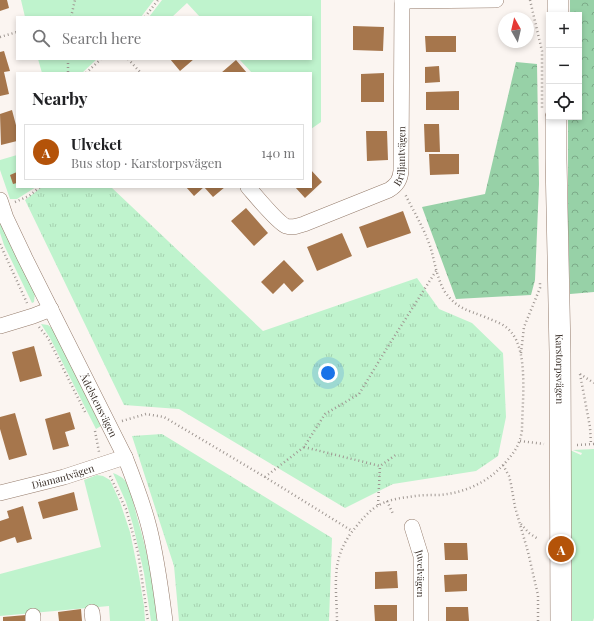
<!DOCTYPE html>
<meta charset="utf-8">
<style>
body{margin:0;font-family:"Playfair Display",serif;background:#f2f2f2;color:#202124}
.controls{position:absolute;right:12px;top:12px;display:grid;overflow:hidden;border-radius:0px;box-shadow:0 2px 6px #0003}
.controls button{width:36px;height:36px;display:grid;place-items:center;padding:0;border:0;border-bottom:1px solid #e0e0e0;background:#fff;color:#202124;font:20px sans-serif}
.compass{position:absolute;left:498px;top:12px;width:36px;height:36px;border-radius:50%;background:#fff;box-shadow:0 2px 6px #0003;rotate:352deg}
.you{position:absolute;left:328px;top:373px;width:14px;height:14px;margin:-10px;border:3px solid #fff;border-radius:50%;background:#1a73e8;box-shadow:0 0 0 6px #1a73e833}
.badge{display:grid;place-items:center;width:26px;height:26px;border-radius:50%;background:#b45309;color:#fff;font-size:13px;font-weight:700}
.pin{position:absolute;translate:-50% -50%;border:2px solid #fff;box-shadow:0 1px 4px #0006}
.list{margin:0;padding:0;list-style:none}
h2{display:flex;justify-content:space-between;align-items:center;height:52px;margin:0;padding:0 16px;font-size:17px}
h2 small{font-size:13px;font-weight:400;color:#757577}
.list li{display:grid;grid-template-columns:26px 1fr auto;gap:12px;align-items:center;box-sizing:border-box;height:56px;margin:0 8px 8px;padding:0 8px;border:1px solid #e0e0e0;border-radius:0px}
.list b{display:block;font-size:15px;white-space:nowrap}
.list p{margin:0;font-size:13px;white-space:nowrap;color:#757577}
.list em{font-size:13px;font-style:normal;color:#757577}
.icon{flex:none;width:22px;height:22px;fill:none;stroke:currentColor;stroke-width:2;stroke-linecap:round;stroke-linejoin:round}
.map{position:relative;flex:none;width:594px;height:621px;overflow:hidden}
.search{position:absolute;background:#fff;box-shadow:0 2px 6px #0003;left:16px;top:16px;width:296px;height:44px;display:flex;align-items:center;gap:10px;box-sizing:border-box;padding:0 14px;border-radius:0px;color:#757577;font-size:15px}
.panel{position:absolute;background:#fff;box-shadow:0 2px 6px #0003;left:16px;top:72px;width:296px;height:116px;border-radius:0px}
.map>svg:first-child{display:block}
.grass{fill:#bff3cd}
.forest{fill:url(#forest-crowns)}
.park{fill:url(#park-tufts)}
.building{fill:#a6764c}
.lines{fill:none;stroke-linecap:round;stroke-linejoin:round}
.street-casing{stroke:#947b6b;stroke-width:16}
.secondary-casing{stroke:#947b6b;stroke-width:22}
.path{stroke:#9f9792;stroke-width:2.5;stroke-dasharray:1 3;stroke-linecap:butt}
.street{stroke:#fff;stroke-width:15}
.secondary{stroke:#fff;stroke-width:21}
.labels{text-anchor:middle;stroke-width:3.5;stroke-linejoin:round;paint-order:stroke}
.street-label{font-size:10px;fill:#382e27;stroke:#fbf5f1}
</style>
<div class="map">
<svg width="594" height="621" viewBox="0 0 594 621">
<defs>
<pattern id="forest-crowns" width="20" height="18" patternUnits="userSpaceOnUse"><rect width="20" height="18" fill="#97d1a7"/><path d="M2 6a3 3 0 1 1 6 0M12 15a3 3 0 1 1 6 0" fill="none" stroke="#7caa88"/></pattern>
<pattern id="park-tufts" width="24" height="20" patternUnits="userSpaceOnUse"><rect width="24" height="20" fill="#bff3cd"/><path d="M3 7l-1-3M5 7V3M7 7l1-3M15 17l-1-3M17 17v-4M19 17l1-3" fill="none" stroke="#a5d1b0"/></pattern>
</defs>
<rect width="100%" height="100%" fill="#fbf5f1"/>
<path class="grass" d="M21 0H154L141 17H25Z
M162 0H321V122L311 129V73H252L239 59H311V17H200L187 3 172 17H149Z
M38 59H97L82 73H42Z
M17 155V187H36L17 199H10L0 170V160Z
M0 220 35 293 34 302 32 303 4 245 0 233Z
M41 324 48 325 53 329 101 426 96 429 50 338Z
M594 449V618L593 621H570V450L581 455 582 453 573 450Z
M113 473C118 475 123 477 126 482 132 492 134 506 137 517 147 551 155 586 157 621H151L144 573 133 525 126 502Z
M97 475 103 476 110 480 120 502 130 532 139 576 144 606 145 621H110L109 606 0 616V574L101 547 84 480Z"/>
<path class="forest" d="M570 0H594V292L570 294 568 224V117H579V15H570Z
M516 62 537 64 539 184 535 280 531 295 456 299 422 207 485 194Z"/>
<path class="park" d="M42 187H111L263 331 417 278 439 309 472 323 503 353 506 417 498 456 476 471 393 484 345 508 179 409 124 405 25 200Z
M162 434 332 538 329 621H179L174 566 132 436Z"/>
<path class="building" d="M0 0H7L9 8 0 11Z
M353 26 384 27 383 51 353 50Z
M425 36H456V52H426Z
M4 51 10 71 4 72 9 94 0 96V52Z
M170 59H194L180 71Z
M236 60 247 73H221Z
M439 66 440 82 425 83V67Z
M384 73V102H361V74Z
M459 91V110H426V92Z
M12 110 17 129V141L1 145 0 114Z
M424 124H439L440 152H425Z
M366 131H387L388 160 367 161Z
M429 154H459V174L430 175Z
M311 170 322 182 305 198 295 187H311Z
M17 172V183L13 184 10 175Z
M186 187H225L213 197 204 187 194 196Z
M246 208 268 233 254 246 231 221Z
M403 211 411 233 367 248 359 227Z
M342 233 352 256 317 271 307 247Z
M284 260 304 281 292 292 284 283 273 294 261 282Z
M34 346 42 376 20 382 12 352Z
M70 412 75 429 65 432 69 446 53 450 45 419Z
M15 413 27 455 9 460 0 429V417Z
M74 492 78 510 43 519 38 502Z
M23 506 32 539 17 543 15 537 0 542V521L9 518 7 511Z
M444 543H467L468 560H445Z
M397 571 398 588 375 589V572Z
M467 574V591L445 592 444 575Z
M374 605H397V621H375Z
M446 607H468L469 621H446Z
M81 609 82 621H59L58 612Z
M26 615 27 621H3V617Z"/>
<g class="lines">
<g class="street-casing">
<g id="street">
<path d="M402 1 496 0"/>
<path id="s1" d="M248 187C255 195 278 223 286 226 292 228 298 226 304 224L389 190C397 185 400 180 401 171L402 0"/>
<path id="s2" d="M0 200 6 218 25 258 125 457C134 480 143 503 149 527 157 558 161 590 165 621"/>
<path d="M0 326 33 316 51 309"/>
<path id="s3" d="M0 493 64 477 125 457"/>
<path id="s4" d="M412 527 421 556V621"/>
<path d="M92 612 93 621"/>
<path d="M33 616V621"/>
</g>
</g>
<g class="secondary-casing">
<g id="secondary">
<path d="M558 15V0"/>
<path id="s5" d="M556 117V159L560 352 561 621"/>
</g>
</g>
<path class="path" d="M530 0 542 51V108
M71 17 75 0
M145 17 158 0
M0 37 17 32
M68 59V73
M128 59 141 73
M86 73 101 59
M15 202 29 196 40 187
M0 244 27 303
M39 327 48 338 86 414
M521 353 524 327 540 288V283
M580 374 590 427 591 444
M580 374 594 383
M122 421 146 414 164 417 265 477 352 531
M95 431 99 452
M520 441 544 444
M577 445 594 444
M304 447 380 466 397 454
M503 465 509 476 511 484 515 507 528 552 538 595V621
M110 476 126 509 138 552 148 621
M265 477 304 447 325 414 359 394 387 348 436 271
M387 501 393 514
M378 505 380 466
M521 524 529 533 538 539
M337 621C337 600 333 574 340 554 343 545 349 535 355 528 362 519 370 510 379 505 388 500 399 498 409 497 419 495 429 495 439 495 464 493 487 483 504 464 514 453 520 445 522 430 522 404 529 352 511 332 505 324 494 321 485 317 468 310 457 309 445 292 437 279 435 263 431 249 425 230 414 212 405 194"/>
<use href="#street" class="street"/>
<use href="#secondary" class="secondary"/>
</g>
<g class="labels">
<g class="street-label">
<text dy="4" stroke="none"><textPath href="#s1" startOffset="203">Briljantvägen</textPath></text>
<text dy="4" stroke="none"><textPath href="#s5" startOffset="252">Karstorpsvägen</textPath></text>
<text dy="4" stroke="none"><textPath href="#s2" startOffset="228">Ädelstensvägen</textPath></text>
<text dy="4" stroke="none"><textPath href="#s3" startOffset="65">Diamantvägen</textPath></text>
<text dy="4" stroke="none"><textPath href="#s4" startOffset="48">Juvelvägen</textPath></text>
</g>
</g>
</svg>
<div class="controls">
<button>+</button>
<button>−</button>
<button><svg class="icon" aria-label="locate" viewBox="0 0 24 24"><circle cx="12" cy="12" r="6"/><path d="M12 2v4M12 18v4M2 12h4M18 12h4"/></svg></button>
</div>
<svg class="compass" viewBox="-18 -18 36 36"><path d="M0-13l5 13h-10z" fill="#e53935"/><path d="M0 13l5-13h-10z" fill="#757577"/></svg>
<div class="you"></div>
<div class="pin badge" style="left:561px;top:549px">A</div>
<div class="search"><svg class="icon" aria-label="search" viewBox="0 0 24 24"><circle cx="10" cy="10" r="6"/><path d="M15 15l6 6"/></svg>Search here</div>
<section class="panel">
<h2>Nearby<small></small></h2>
<ul class="list">
<li><span class="badge">A</span><div><b>Ulveket</b><p>Bus stop · Karstorpsvägen</p></div><em>140 m</em></li>
</ul>
</section>
</div>
